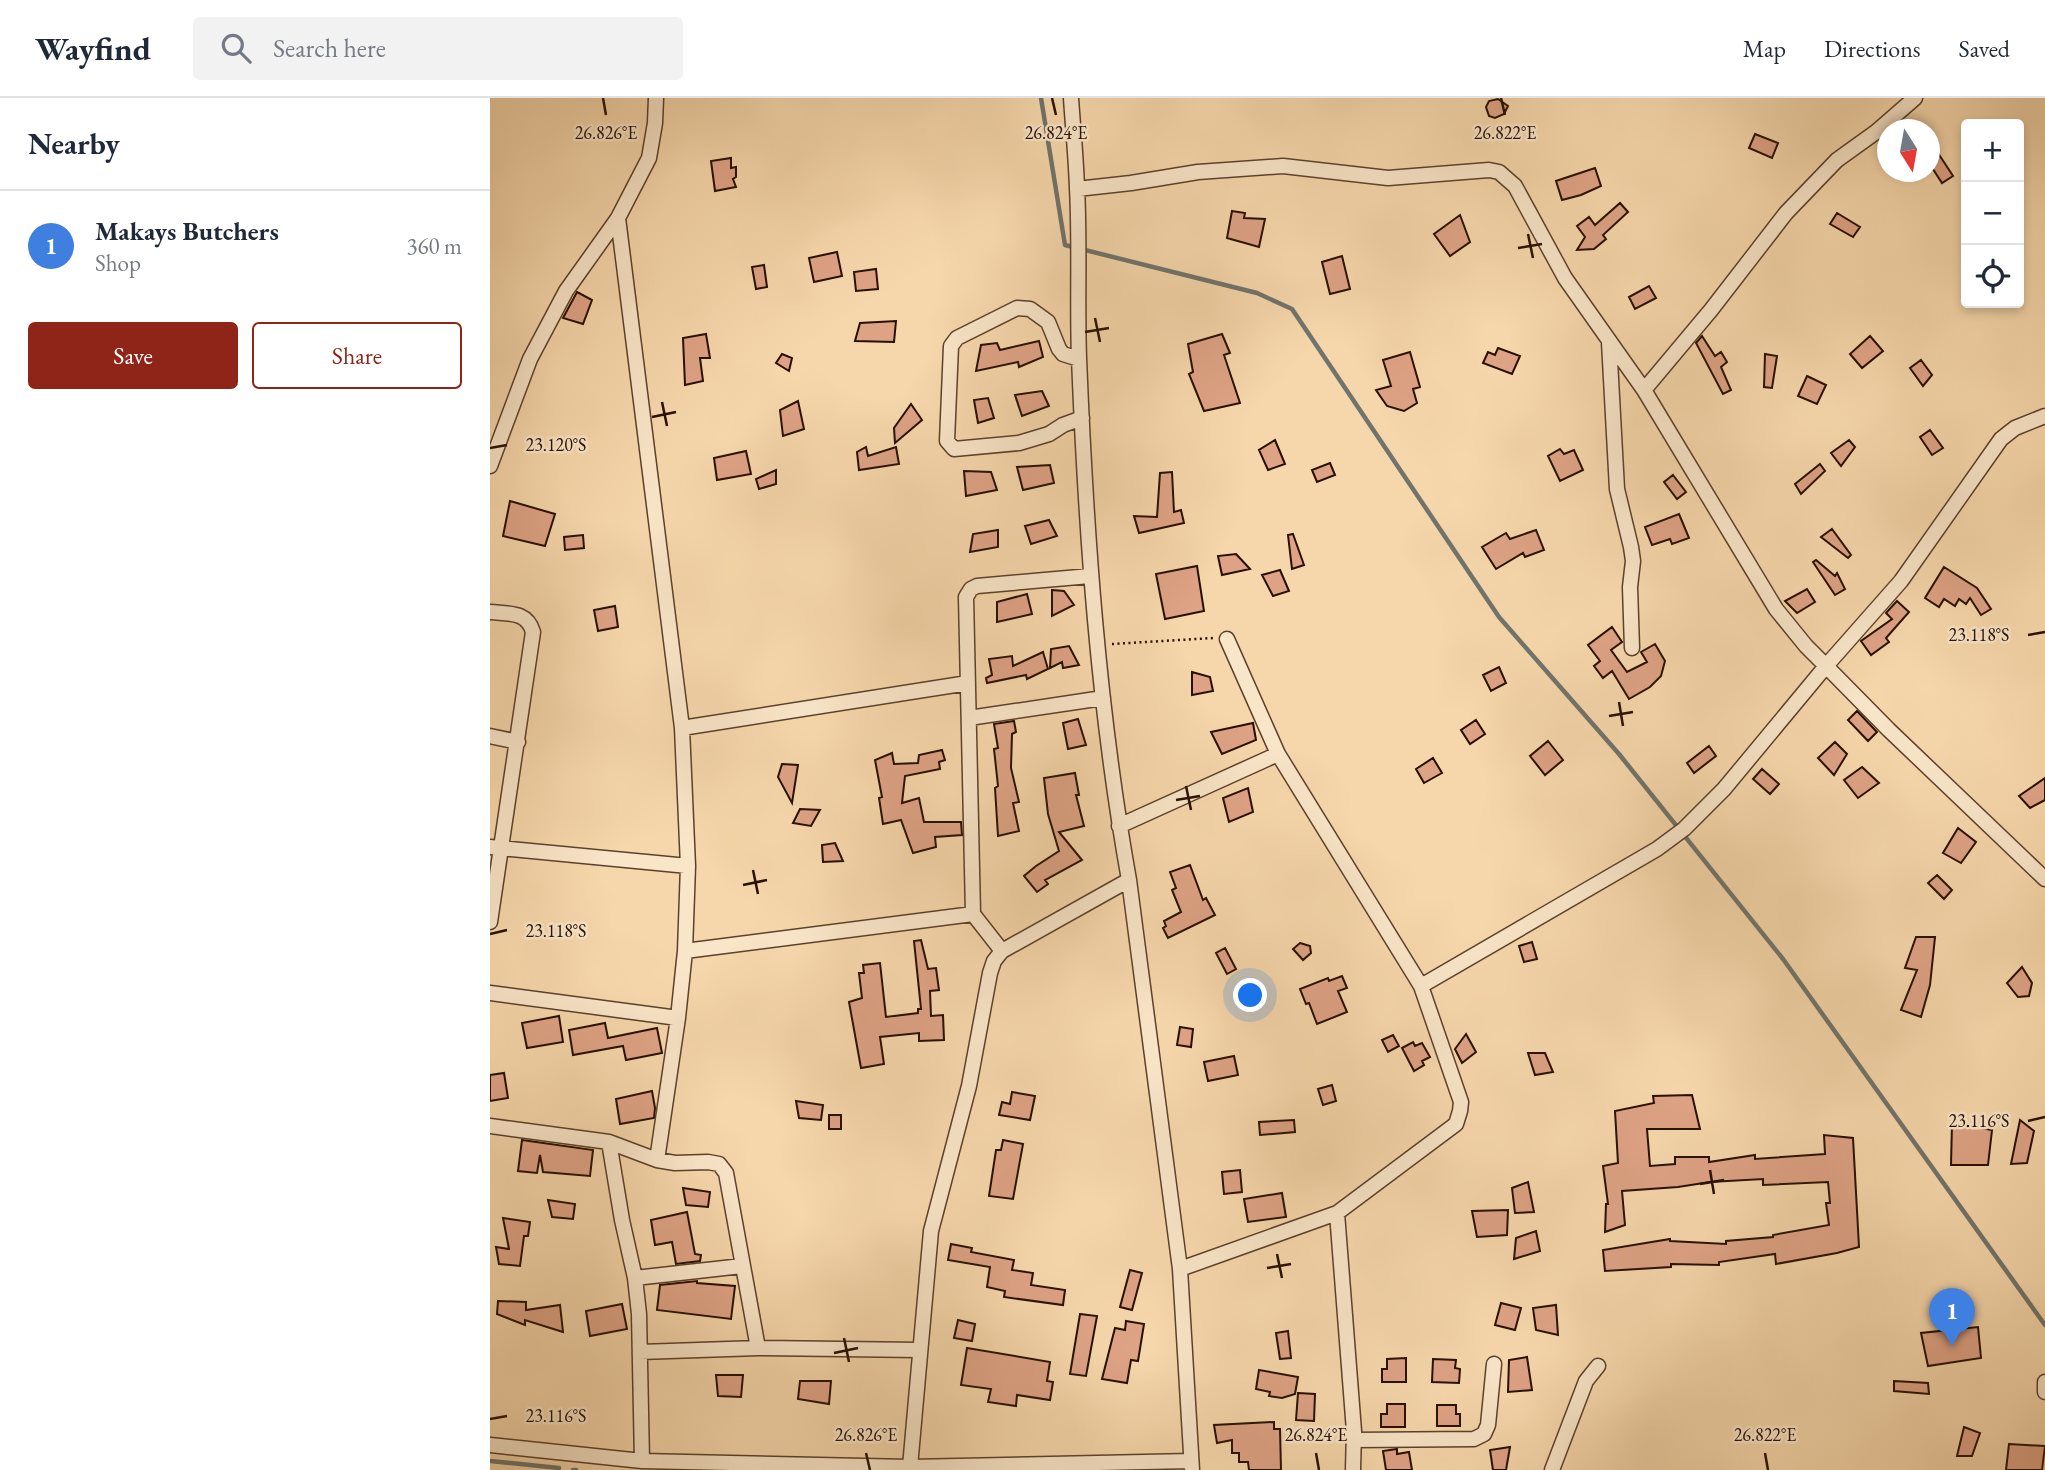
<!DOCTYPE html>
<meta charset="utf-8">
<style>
body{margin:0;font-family:"EB Garamond",serif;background:#f2f2f3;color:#1f2937}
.controls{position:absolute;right:21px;top:21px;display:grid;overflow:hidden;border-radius:7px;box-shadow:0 4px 10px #0003}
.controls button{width:63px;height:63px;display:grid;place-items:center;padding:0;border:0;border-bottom:2px solid #e0e1e3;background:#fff;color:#1f2937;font:35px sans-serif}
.compass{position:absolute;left:1387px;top:21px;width:63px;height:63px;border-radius:50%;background:#fff;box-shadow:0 4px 10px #0003;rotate:169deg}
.you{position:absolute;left:761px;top:898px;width:24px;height:24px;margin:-18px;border:5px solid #fff;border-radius:50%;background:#1a73e8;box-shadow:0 0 0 10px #1a73e833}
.badge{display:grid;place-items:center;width:46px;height:46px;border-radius:50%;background:#8f2418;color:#fff;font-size:23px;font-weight:700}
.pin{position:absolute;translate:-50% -58px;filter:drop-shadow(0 2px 4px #0008)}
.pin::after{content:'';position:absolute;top:37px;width:24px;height:21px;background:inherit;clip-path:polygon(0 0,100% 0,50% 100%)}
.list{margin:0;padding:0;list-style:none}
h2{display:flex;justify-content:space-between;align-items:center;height:91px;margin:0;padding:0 28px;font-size:30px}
h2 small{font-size:23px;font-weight:400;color:#747a83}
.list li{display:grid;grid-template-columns:46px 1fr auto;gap:21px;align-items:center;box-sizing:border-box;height:112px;padding:0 28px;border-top:2px solid #e0e1e3}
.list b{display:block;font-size:26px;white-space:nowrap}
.list p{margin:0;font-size:23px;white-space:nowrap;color:#747a83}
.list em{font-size:23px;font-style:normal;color:#747a83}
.actions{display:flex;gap:14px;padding:21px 28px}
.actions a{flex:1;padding:16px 0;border:2px solid #8f2418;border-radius:7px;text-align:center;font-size:24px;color:#8f2418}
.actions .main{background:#8f2418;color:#fff}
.icon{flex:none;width:38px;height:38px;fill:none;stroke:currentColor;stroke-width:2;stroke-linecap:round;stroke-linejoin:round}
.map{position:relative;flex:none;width:1555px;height:1372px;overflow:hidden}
header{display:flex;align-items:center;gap:42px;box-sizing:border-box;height:98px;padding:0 35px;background:#fff;border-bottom:2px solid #e0e1e3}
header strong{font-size:33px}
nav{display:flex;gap:38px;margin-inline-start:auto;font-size:24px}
.search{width:490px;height:63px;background:#f2f2f3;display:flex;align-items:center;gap:18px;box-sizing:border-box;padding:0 24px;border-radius:7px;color:#747a83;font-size:26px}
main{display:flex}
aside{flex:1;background:#fff}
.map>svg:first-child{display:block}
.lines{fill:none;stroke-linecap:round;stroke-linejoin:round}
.stream{stroke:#70746c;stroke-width:4.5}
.building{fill:#dea385;stroke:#270f00;stroke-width:2}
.minor-casing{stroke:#5b412b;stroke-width:17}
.path{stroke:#270f00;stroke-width:2.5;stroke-dasharray:2 3.5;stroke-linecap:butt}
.minor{stroke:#f9e5c8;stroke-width:14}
.ticks{fill:none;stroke:#270f00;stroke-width:2.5}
.ticks-label{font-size:18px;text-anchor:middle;fill:#270f00;stroke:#f9e5c8;stroke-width:5;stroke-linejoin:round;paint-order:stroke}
</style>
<header>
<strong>Wayfind</strong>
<div class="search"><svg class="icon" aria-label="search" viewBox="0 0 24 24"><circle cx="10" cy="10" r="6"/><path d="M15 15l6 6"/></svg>Search here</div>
<nav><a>Map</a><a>Directions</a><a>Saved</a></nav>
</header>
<main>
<aside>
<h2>Nearby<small></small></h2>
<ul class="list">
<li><span class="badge" style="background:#3f7fe0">1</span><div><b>Makays Butchers</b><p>Shop</p></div><em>360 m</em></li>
</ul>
<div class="actions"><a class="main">Save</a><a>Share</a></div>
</aside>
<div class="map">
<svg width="1555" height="1372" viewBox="0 0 1555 1372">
<rect width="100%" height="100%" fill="#f6d7ab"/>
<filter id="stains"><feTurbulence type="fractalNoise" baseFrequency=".00286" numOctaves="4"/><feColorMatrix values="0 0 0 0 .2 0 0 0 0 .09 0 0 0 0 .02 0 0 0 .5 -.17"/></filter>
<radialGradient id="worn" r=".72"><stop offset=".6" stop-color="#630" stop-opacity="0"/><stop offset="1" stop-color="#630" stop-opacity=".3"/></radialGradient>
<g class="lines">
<path class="stream" d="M551 0 575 147 767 195 802 211 1009 519 1129 656 1293 861 1555 1227
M0 1363 69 1370
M83 1372H86"/>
</g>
<path class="building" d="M1008 1 1018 8 1014 16 1005 20 999 18 996 9 999 3Z
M1265 36 1288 45 1282 60 1259 50Z
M1448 55 1463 78 1452 85 1439 65V61Z
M241 60V70L246 69V79L243 81 246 89 225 93 221 63Z
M1105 70 1111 88 1091 97 1072 102 1066 83Z
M1130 105 1138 114 1113 137 1116 141 1104 151 1087 152 1095 139 1087 128 1099 119 1105 127Z
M742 113 755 115 754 120 775 121 769 149 737 140Z
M1347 115 1370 129 1363 139 1340 126Z
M970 117 980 144 960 158 944 136Z
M347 154 352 178 324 184 319 160Z
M852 158 860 191 840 196 832 164Z
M274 167 277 189 266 191 262 169Z
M386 171 388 191 366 193 364 174Z
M1159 188 1166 200 1145 211 1139 199Z
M87 194 102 202 93 226 73 220Z
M406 223 404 244 365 243 370 225Z
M216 236 220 260H210L213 283 195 287 193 240Z
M732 236 740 255 734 257 750 305 714 313 699 276 703 274 698 246Z
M1212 238 1225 258 1231 254 1237 264 1231 269 1241 292 1233 296 1206 245Z
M1380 238 1393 253 1372 270 1360 256Z
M549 243 553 259 529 269 528 264 486 273 491 247 507 245 510 252Z
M1008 250 1030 258 1022 276 993 265 998 254 1005 257Z
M920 254 930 289 923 291 927 305 914 313 897 308 886 292 901 288 893 262Z
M292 256 302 260 299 273 286 265Z
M1275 256 1287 258 1282 290 1274 289Z
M1431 262 1442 277 1433 288 1420 270Z
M1317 278 1336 287 1327 306 1308 298Z
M552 293 559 308 532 318 525 297Z
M498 300 504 320 488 325 484 302Z
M308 303 314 331 293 338 290 312Z
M421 306 432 322 405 345 404 330Z
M1440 332 1453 350 1442 357 1430 339Z
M785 342 795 366 778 372 769 352Z
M1359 342 1365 349 1351 368 1341 355Z
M376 349 378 358 406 349 409 366 369 372 367 354Z
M1070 351 1074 356 1084 352 1093 372 1070 383 1058 358Z
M256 353 261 376 227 382 224 360Z
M840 365 845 377 827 384 822 372Z
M1330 366 1335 373 1311 396 1305 386Z
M560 367 564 385 533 392 527 369Z
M286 372V386L269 391 266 381Z
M474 373 501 374 507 392 476 398Z
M682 374 684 414 691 412 694 425 649 435 644 418 667 419 670 375Z
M1183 377 1196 394 1187 401 1174 384Z
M20 403 65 416 55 448 13 438Z
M1189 416 1199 440 1182 446 1180 441 1162 447 1155 429Z
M559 422 567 438 541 446 535 428Z
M1342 431 1361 457 1358 460 1331 439Z
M508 432V449L480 454 483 436Z
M1046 432 1054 452 1035 459 1033 455 1006 471 992 449 1016 435 1020 441Z
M803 436 814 467 802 471 798 437Z
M93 437 94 450 75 452 74 439Z
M746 456 760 471 732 477 728 458Z
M1326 462 1345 478 1347 475 1355 491 1345 497 1323 464Z
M707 468 714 513 675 521 666 476Z
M1454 469 1487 490 1501 511 1491 517 1480 500 1476 506 1469 501 1465 508 1454 501 1449 509 1435 500Z
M790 472 799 493 783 498 772 477Z
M1317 491 1325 504 1307 515 1295 503Z
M562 492 574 493 584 507 562 518Z
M537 496 542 516 507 524V504Z
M1407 503 1419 514 1396 540 1399 544 1381 557 1371 543 1402 521 1396 515Z
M125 508 128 529 108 533 104 512Z
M1122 529 1132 544 1121 552 1137 574 1157 564 1151 554 1165 546 1175 563 1171 578 1160 589 1139 601 1122 573 1113 580 1104 568 1110 563 1098 547Z
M579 548 589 567 573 570 572 564 560 570 561 551Z
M553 554 558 571 537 581 536 577 497 585 496 580 502 577 499 561 522 558 523 568Z
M1009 569 1016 585 1001 593 993 577Z
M702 574 720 579 723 593 702 597Z
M1367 613 1387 634 1378 643 1358 622Z
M588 621 596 647 578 651 573 625Z
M986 622 995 636 980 646 971 632Z
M524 623 526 634 522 636 521 670 529 704 523 705 529 733 508 738 505 690 508 688 504 651 508 650 504 626Z
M763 625 766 642 732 656 721 634Z
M1058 643 1073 662 1055 677 1040 658Z
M1345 644 1357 656 1344 677 1328 660Z
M1219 648 1226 658 1204 675 1197 665Z
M452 652 455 662 449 664 450 671 415 678 412 705 429 700 434 724H471L472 737 445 739 446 749 423 755 411 722 393 726 389 700 392 699 385 662 402 655 404 666 428 665 429 657Z
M943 660 952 675 934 685 926 671Z
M292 666 308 667 302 705 288 679Z
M1372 669 1389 685 1368 700 1354 682Z
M1272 671 1289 686 1280 696 1263 681Z
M585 675 589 697H586L594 728 569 734 592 762 555 782 558 786 547 794 534 778 546 768 569 753 558 716 554 680Z
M1555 680V702L1540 710 1529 698Z
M758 690 763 714 739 724 733 700Z
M310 711 330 712 321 728 303 725Z
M1468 730 1486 744 1471 765 1453 755Z
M345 745 353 763 333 764 332 747Z
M700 767 713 802 716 800 725 817 678 840 673 830 676 828 674 823 691 814 682 792 686 790 680 774Z
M1447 777 1462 792 1454 801 1438 785Z
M1426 839H1445L1440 887 1431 919 1411 912 1427 872 1415 870Z
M431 842 438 871 446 870 449 892 440 893 441 918 453 917 454 942 429 943V935L390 939 394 966 371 970 359 904 372 900 369 875H374L373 867 390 865 396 919 428 915V911H431L424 843Z
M1042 844 1047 861 1034 864 1029 848Z
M810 845 820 848 821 855 813 862 803 851Z
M735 850 746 871 737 876 726 855Z
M1532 869 1542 885 1539 898 1528 899 1517 885Z
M852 878 857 890 848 893 857 914 827 926 819 905 816 906 810 891 838 880 839 883Z
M69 918 73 944 37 950 32 925Z
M115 925 118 940 167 930 172 955 136 962 133 948 83 957 79 932Z
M690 929 703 931 701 949 687 947Z
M976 936 986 954 972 965 965 951Z
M903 937 909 948 898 954 892 942Z
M923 944 925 948 932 945 940 959 932 963 934 967 924 973 912 950Z
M1038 955H1055L1063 974 1045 977Z
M744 958 748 977 718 983 714 964Z
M14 975 18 1000 0 1003V977Z
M842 987 846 1003 833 1007 828 991Z
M162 993 165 1010 164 1020 130 1026 126 1001Z
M522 994 545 998 540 1022 509 1017 512 1004 520 1006Z
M1202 997 1210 1031H1157L1160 1068 1185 1066V1059H1219V1064L1265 1057V1061L1335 1056 1334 1037 1363 1040 1369 1149 1347 1155 1286 1166 1285 1156 1229 1164V1167L1181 1166V1169L1115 1173 1113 1152 1180 1141V1143L1236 1146V1143L1283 1139V1137L1339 1127 1336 1105H1340L1338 1084 1273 1087V1081L1220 1084 1188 1089 1132 1093 1135 1127 1115 1134 1116 1106H1118L1113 1068 1128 1065 1125 1013 1164 1005 1163 998Z
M306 1003 333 1007 331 1022 309 1020Z
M339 1017H351V1031H339Z
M804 1022 805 1034 770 1037 769 1024Z
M1530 1022 1544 1033 1537 1065 1521 1066Z
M1462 1025 1502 1032 1498 1067H1461Z
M32 1042 103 1052 100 1078 53 1074 50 1057 47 1075 28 1073Z
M513 1042 533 1046 523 1101 499 1098 506 1052H511Z
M750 1072 752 1094 734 1096 732 1074Z
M1038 1084 1044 1114 1025 1115 1022 1090Z
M193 1090 220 1094 218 1109 196 1107Z
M792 1095 796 1119 758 1124 754 1101Z
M58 1102 85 1106 83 1121 62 1119Z
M1018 1112 1017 1137 987 1139 982 1113Z
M197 1114 205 1156 211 1157 210 1163 186 1166 182 1144 165 1147 161 1122Z
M13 1120 40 1124 38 1138H34L30 1168 9 1166 6 1149 19 1151Z
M1046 1133 1050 1153 1024 1161 1026 1140Z
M461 1146 482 1150 481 1154 524 1162 522 1172 543 1175 541 1187 575 1192 573 1207 514 1199 515 1193 497 1189 500 1169 458 1162Z
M640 1172 652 1175 642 1212 630 1209Z
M207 1183V1185L245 1188 241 1221 167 1212 170 1187Z
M8 1203 36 1204V1212L70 1207 73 1234 35 1222V1227L7 1216Z
M1011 1205 1031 1210 1025 1232 1005 1227Z
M132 1206 137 1231 100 1238 96 1213Z
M1066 1207 1068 1237 1046 1232 1043 1210Z
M590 1216 607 1218 596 1278 580 1276Z
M468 1222 485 1226 482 1243 464 1240Z
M636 1223 654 1226 648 1263 641 1262 637 1285 612 1281 625 1230 635 1232Z
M1488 1229 1491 1260 1438 1268 1431 1235Z
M798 1233 801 1260 790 1261 786 1235Z
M477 1250 560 1264 557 1283 563 1284 560 1302 527 1297 526 1308 498 1304 501 1291 471 1287Z
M1037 1259 1042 1292 1018 1294 1019 1262Z
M916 1260V1284H892V1271H897V1261Z
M943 1261 966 1262 965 1270 970 1271 969 1285 942 1284Z
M769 1272 808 1279 805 1296 792 1300 779 1298 780 1294 766 1291Z
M226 1277H253L251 1299 228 1298Z
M310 1283H341L339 1306 308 1301Z
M1404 1283 1438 1285 1439 1296 1404 1293Z
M808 1295 825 1296 824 1323 806 1322Z
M897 1306H915V1329H891V1316H897Z
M947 1307H966V1316H970V1328H947Z
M784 1324V1331H790L791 1372H759L758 1364H749V1355H742V1342L727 1345 724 1327Z
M1474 1329 1490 1335 1482 1358H1467Z
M1519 1346 1555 1348 1552 1372H1516Z
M1020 1349 1016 1372H1003L1000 1352Z
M907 1351V1356L919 1354 922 1372H896L893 1353Z"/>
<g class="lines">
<g class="minor-casing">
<path id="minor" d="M581 0C583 30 586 60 587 90 590 146 587 203 589 260 596 435 608 609 639 782L690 1171 702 1372
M587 91 641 85 708 74 793 68 898 80 999 72 1009 74 1025 88 1075 180 1154 292 1286 511 1316 548 1336 568 1399 632 1555 781
M128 120 192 630 198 768 195 853 188 920 167 1062
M1119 244 1127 391 1141 449 1143 463 1140 489 1142 550
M589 261 573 256 569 251 558 224 540 211 527 210 467 240 461 248 457 343 464 351 529 345 559 336 573 327 592 320
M1154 292 1221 212 1296 115 1347 62 1386 34 1425 0
M0 368 40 261 76 193 128 120 159 60 165 25 166 0
M0 514C19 516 37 513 43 534L0 824
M479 620 613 600
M192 630 478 585
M0 638 28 644
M629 728 788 656
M0 749 198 768
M195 853 483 816
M512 853 483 816 476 499 481 491 487 488 600 478
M931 888 1167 751 1194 731 1234 691 1336 568 1411 483 1511 341 1525 330 1555 318
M0 895 188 920
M0 1028 119 1044 167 1062 185 1065 218 1064 229 1066 236 1075 268 1250
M119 1044 132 1122 145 1180 149 1216 152 1363
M847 1115 864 1333 863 1372
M690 1171 847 1115 966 1026 970 1013 971 1004 931 888 788 656 737 541
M145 1180 252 1168
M150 1254 268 1250 430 1252
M1555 1284V1294
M865 1342 984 1341 994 1336 998 1327 1004 1266
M0 1347 152 1363 420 1369 701 1363
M420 1369 441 1133 479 988 500 875 504 863 512 853 639 782
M1062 1372 1096 1283 1108 1268"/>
</g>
<path class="path" d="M622 546 723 540"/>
<use href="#minor" class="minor"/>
</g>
<path class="ticks" d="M113 0 116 17M562 0 566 17M1011 0 1015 17M1038 136 1043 160M1028 150 1052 146M605 220 610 244M595 234 619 230M172 304 177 328M162 319 186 314M0 350 17 347M1538 537 1555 534M1129 604 1133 628M1119 618 1143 614M696 688 701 712M686 702 710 698M263 772 268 796M253 787 277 782M0 836 17 832M1538 1023 1555 1019M1220 1072 1224 1096M1210 1086 1234 1082M787 1156 792 1180M777 1170 801 1166M354 1240 359 1264M344 1255 368 1250M0 1321 17 1318M376 1355 380 1372M826 1355 829 1372M1275 1355 1278 1372"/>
<g class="ticks-label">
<text x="116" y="41">26.826°E</text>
<text x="566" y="41">26.824°E</text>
<text x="1015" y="41">26.822°E</text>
<text x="66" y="353">23.120°S</text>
<text x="1489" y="543">23.118°S</text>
<text x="66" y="839">23.118°S</text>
<text x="1489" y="1029">23.116°S</text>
<text x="66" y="1324">23.116°S</text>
<text x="376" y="1343">26.826°E</text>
<text x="826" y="1343">26.824°E</text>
<text x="1275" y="1343">26.822°E</text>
</g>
<rect width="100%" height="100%" filter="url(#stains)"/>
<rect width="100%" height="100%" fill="url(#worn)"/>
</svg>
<div class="controls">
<button>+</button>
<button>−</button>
<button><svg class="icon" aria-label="locate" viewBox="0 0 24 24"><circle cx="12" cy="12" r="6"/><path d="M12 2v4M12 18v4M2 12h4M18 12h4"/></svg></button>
</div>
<svg class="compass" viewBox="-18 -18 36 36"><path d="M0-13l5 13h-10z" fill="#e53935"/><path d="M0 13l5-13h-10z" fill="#747a83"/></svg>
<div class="you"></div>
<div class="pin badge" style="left:1462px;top:1248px;background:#3f7fe0">1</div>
</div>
</main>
